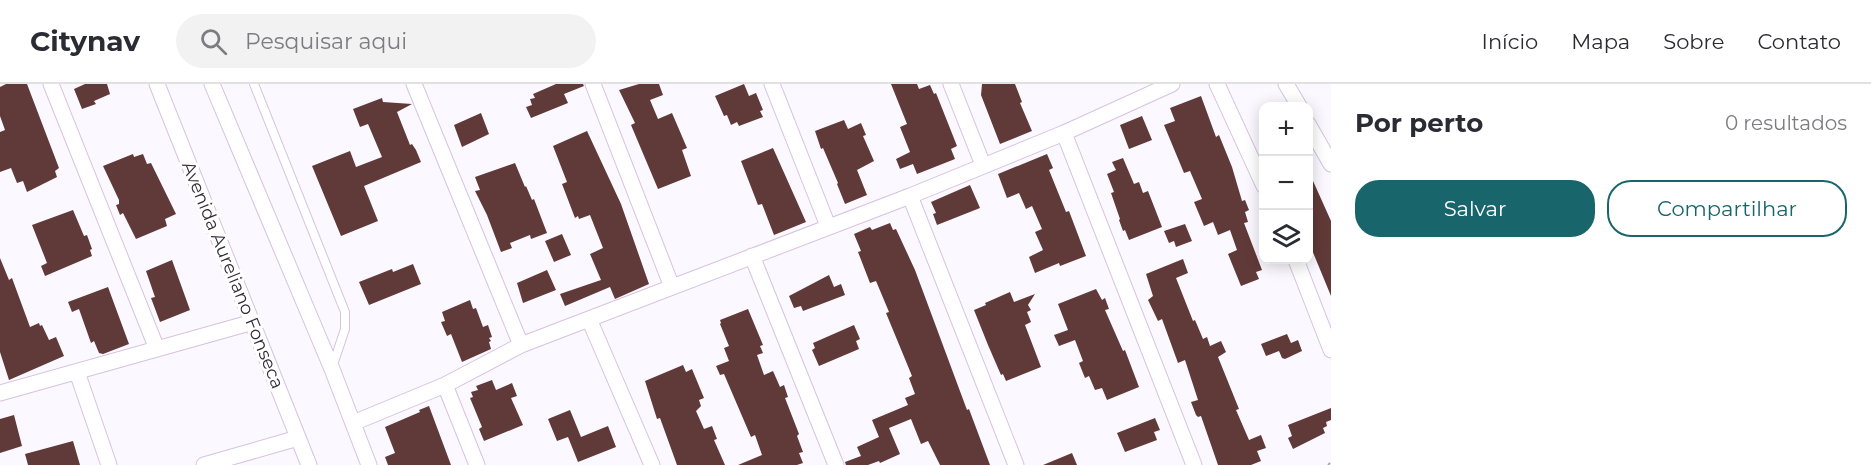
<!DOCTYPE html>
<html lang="pt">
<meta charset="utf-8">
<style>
body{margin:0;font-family:Montserrat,sans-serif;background:#f2f2f3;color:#2b2b33}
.controls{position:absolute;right:18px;top:18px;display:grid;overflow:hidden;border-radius:12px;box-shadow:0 3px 15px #0003}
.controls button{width:54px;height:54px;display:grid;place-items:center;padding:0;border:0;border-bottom:2px solid #e1e1e2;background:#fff;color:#2b2b33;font:30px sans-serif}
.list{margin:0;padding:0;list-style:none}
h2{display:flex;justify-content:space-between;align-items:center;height:78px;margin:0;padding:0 24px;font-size:26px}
h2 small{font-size:20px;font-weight:400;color:#7c7c81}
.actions{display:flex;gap:12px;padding:18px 24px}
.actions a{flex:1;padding:14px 0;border:2px solid #18666b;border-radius:24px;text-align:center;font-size:21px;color:#18666b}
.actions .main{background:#18666b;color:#fff}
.icon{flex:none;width:33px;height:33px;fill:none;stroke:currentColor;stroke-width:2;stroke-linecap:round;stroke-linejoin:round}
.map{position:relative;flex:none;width:1331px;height:381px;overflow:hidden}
header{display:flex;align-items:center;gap:36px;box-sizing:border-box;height:84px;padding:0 30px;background:#fff;border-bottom:2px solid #e1e1e2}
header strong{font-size:28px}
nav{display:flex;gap:33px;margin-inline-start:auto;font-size:21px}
.search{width:420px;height:54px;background:#f2f2f3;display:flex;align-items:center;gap:15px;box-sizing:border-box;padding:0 21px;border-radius:33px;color:#7c7c81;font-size:22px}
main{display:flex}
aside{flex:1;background:#fff}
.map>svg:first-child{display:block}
.building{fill:#603a38}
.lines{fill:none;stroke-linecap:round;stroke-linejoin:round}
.lane-casing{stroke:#d6c2e1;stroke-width:10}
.street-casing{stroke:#d6c2e1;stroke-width:17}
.path{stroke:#aca6af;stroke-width:2;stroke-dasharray:3 3;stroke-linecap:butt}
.lane{stroke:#fff;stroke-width:8}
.street{stroke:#fff;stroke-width:15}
.labels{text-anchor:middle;stroke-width:6;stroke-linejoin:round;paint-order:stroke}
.street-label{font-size:18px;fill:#332b37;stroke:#fff}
</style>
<header>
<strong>Citynav</strong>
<div class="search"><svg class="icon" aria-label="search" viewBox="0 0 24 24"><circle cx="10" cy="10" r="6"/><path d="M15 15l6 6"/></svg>Pesquisar aqui</div>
<nav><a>Início</a><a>Mapa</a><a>Sobre</a><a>Contato</a></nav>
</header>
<main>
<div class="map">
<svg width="1331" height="381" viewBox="0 0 1331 381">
<rect width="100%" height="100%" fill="#fcf8ff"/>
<path class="building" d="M6 0H27L59 84 55 87 57 93 27 108 23 97 17 99 11 84 0 88V48L5 46 0 32V3Z
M85 0H107L110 10 94 17 96 20 82 25 74 5Z
M556 0H583L584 2 564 10 568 19 531 34 526 23 532 21 530 15 535 14 533 10Z
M639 0H659L663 11 650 16 658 35 672 29 687 64 682 66 691 92 658 105 631 41 635 39 619 6Z
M744 0 749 12 756 9 763 26 760 27 763 33 739 42 737 38 731 41 727 31 724 32 715 12Z
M891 0H917L919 5 930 1 934 10 936 9 957 62 951 65 955 75 917 90 913 80 900 85 896 75 910 68 900 43 907 40Z
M982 0H1015L1022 18 1020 19 1032 47 1000 60 981 11Z
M1201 12 1216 53 1219 51 1232 83 1242 117 1245 116 1249 126 1245 128 1248 138 1244 139 1262 186 1256 188 1259 195 1241 202 1228 170 1237 166 1230 146 1218 151 1213 138 1204 142 1194 118 1202 115 1190 87 1184 89 1164 41 1175 37 1170 24Z
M382 14 383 18 412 20 397 28 410 61 412 60 416 66 421 78 364 102 378 137 341 152 312 82 350 67 356 83 382 73 368 40 360 43 353 25Z
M481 29 489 50 462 63 454 41Z
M1142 32 1152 56 1129 65 1120 41Z
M844 36 848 45 861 39 866 51 863 52 874 77 857 86 867 111 845 120 837 100 838 99 823 64 821 65 815 47Z
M587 47 621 120 649 200 615 215 610 203 565 222 560 210 601 196 590 170 603 164 590 131 579 135 578 132 575 134 562 100 567 98 553 62Z
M773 64 806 138 774 151 762 120 758 121 741 77Z
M133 70 134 73 143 70 147 80 151 79 176 130 165 135 167 142 136 155 123 129 120 131 116 121 119 120V116L103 82Z
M1047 70 1053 84 1049 86 1066 128 1069 127 1086 172 1060 182 1059 179 1035 189 1029 173 1043 166 1035 148 1042 145 1032 122 1026 125 1019 109 1007 114 998 90Z
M1123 74 1134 100 1139 98 1143 109 1148 107 1162 143 1129 156 1125 146 1123 147 1119 136 1120 135 1111 109 1114 108 1107 90 1116 86 1112 78Z
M515 79 525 103 526 102 532 116 534 115 547 149 531 155 530 151 510 159 512 164 501 168 487 131 475 107 480 106 475 93Z
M1309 88 1331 137V212L1312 166 1308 167Z
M970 101 980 124 937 141 933 130 936 129 931 118Z
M73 126 84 152 87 151 92 165 90 166 92 172 45 192 41 182 47 179 32 141Z
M890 139 893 146 896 145 915 186 967 326 969 325 990 381H940L928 357 921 360 911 335 889 344 900 370 880 379 879 377 868 381H846L845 378 861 372 857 363 879 353 872 336 908 321 905 314 915 310 909 294 912 292 886 229 889 228 876 197 870 199 858 168 861 167 854 150 870 143 872 146Z
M1185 140 1192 157 1176 163 1174 157 1169 159 1164 147Z
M562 150 571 171 554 178 545 157Z
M0 174 9 196 12 194 30 243 39 239 40 242 42 241 49 256 56 253 64 272 9 296 0 268Z
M1183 175 1188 189 1176 194 1193 237 1195 236 1203 255 1207 253 1210 262 1221 257 1226 268 1218 273 1239 325 1236 326 1249 356 1261 351 1266 364 1257 367 1261 377 1251 381H1218L1201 332 1198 333 1196 331 1191 318 1198 316 1185 276 1178 279 1162 235 1158 237 1148 216 1153 212 1146 190Z
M172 176 190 226 160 238 151 214 155 213 146 187Z
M413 180 421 200 369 221 359 198 392 185 393 188Z
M547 186 556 206 523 219 517 199Z
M829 191 834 203 841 200 845 211 803 227 801 222 794 224 789 212Z
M108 203 129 260 103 270 99 269 94 257 91 259 79 225 72 228 68 218Z
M1096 205 1102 216 1105 214 1109 225 1105 226 1123 267 1125 266 1139 303 1107 316 1102 304 1095 306 1089 292 1085 294 1079 279 1083 277 1075 256 1059 262 1054 251 1068 246 1058 220Z
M1010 208 1014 218 1035 210 1028 221 1031 226 1027 228 1031 238 1025 241 1041 283 1006 297 1003 290 1001 291 988 261 974 226 986 221 985 219Z
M470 216 473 225 476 224 483 243 488 241 492 253 489 254 491 257 489 258 491 265 462 278 451 250 447 252 441 238 445 237 442 228Z
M748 225 763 261 760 262 763 269 757 271 764 291 773 287 780 303 784 301 788 313 785 314 799 350 797 352 803 368 799 369 803 379 797 381H738L762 371 755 351 751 353 724 290 720 291 716 282 729 277 724 264 729 262 720 240 721 239 720 236Z
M854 241 860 255 856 257 859 265 819 282 812 266 815 264 813 259Z
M1287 250 1291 259 1298 256 1302 267 1285 275 1282 274 1279 267 1266 272 1261 260Z
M683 281 686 288 692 285 704 314 699 316 701 322 696 327 704 345 712 342 717 355 714 356 725 381H677L660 334 657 335 645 297Z
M492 296 496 306 512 299 517 312 511 314 523 341 484 357 479 345 482 343 470 314 473 313 471 308 478 306 476 302Z
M429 322 451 381H388L385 373 395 369 385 343 420 328 419 326Z
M1331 324V336L1326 338 1327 342 1323 344 1325 349 1293 365 1288 354 1292 352 1288 341Z
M570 326 581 353 608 342 616 363 578 378 568 353 557 357 548 335Z
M14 331 22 362 0 369V335Z
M1155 334 1160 346 1154 348 1157 356 1125 368 1117 349Z
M73 357 80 381H28L25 370Z
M1072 369 1077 381H1043Z"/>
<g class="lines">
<g class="lane-casing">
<path id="lane" d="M254 0 345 228V245L332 284"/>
</g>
<g class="street-casing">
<path id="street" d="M51 0 157 265
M157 0 309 381
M212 0 332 285 369 381
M414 0 521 261
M593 0 672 203
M772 0 828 142
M951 0 983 81
M1217 0 1264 102
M1286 0 1299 22
M1308 40 1331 80
M1064 49 1194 381
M910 112 1016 381
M752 172 836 381
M1296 176 1331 266
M589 235 652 381
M77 288 109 381
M445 301 477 381
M0 309 253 238
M353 339 445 301 521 261 910 112 1064 49 1172 0
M204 381 298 354"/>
</g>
<path class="path" d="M1328 381 1331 378"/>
<use href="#lane" class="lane"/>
<use href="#street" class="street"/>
</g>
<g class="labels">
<g class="street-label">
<text transform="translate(233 191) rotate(68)" y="6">Avenida Aureliano Fonseca</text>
</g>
</g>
</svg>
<div class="controls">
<button>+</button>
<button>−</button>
<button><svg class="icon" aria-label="layers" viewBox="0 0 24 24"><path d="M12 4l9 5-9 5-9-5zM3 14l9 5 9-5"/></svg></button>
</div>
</div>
<aside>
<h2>Por perto<small>0 resultados</small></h2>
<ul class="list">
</ul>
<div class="actions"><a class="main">Salvar</a><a>Compartilhar</a></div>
</aside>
</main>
